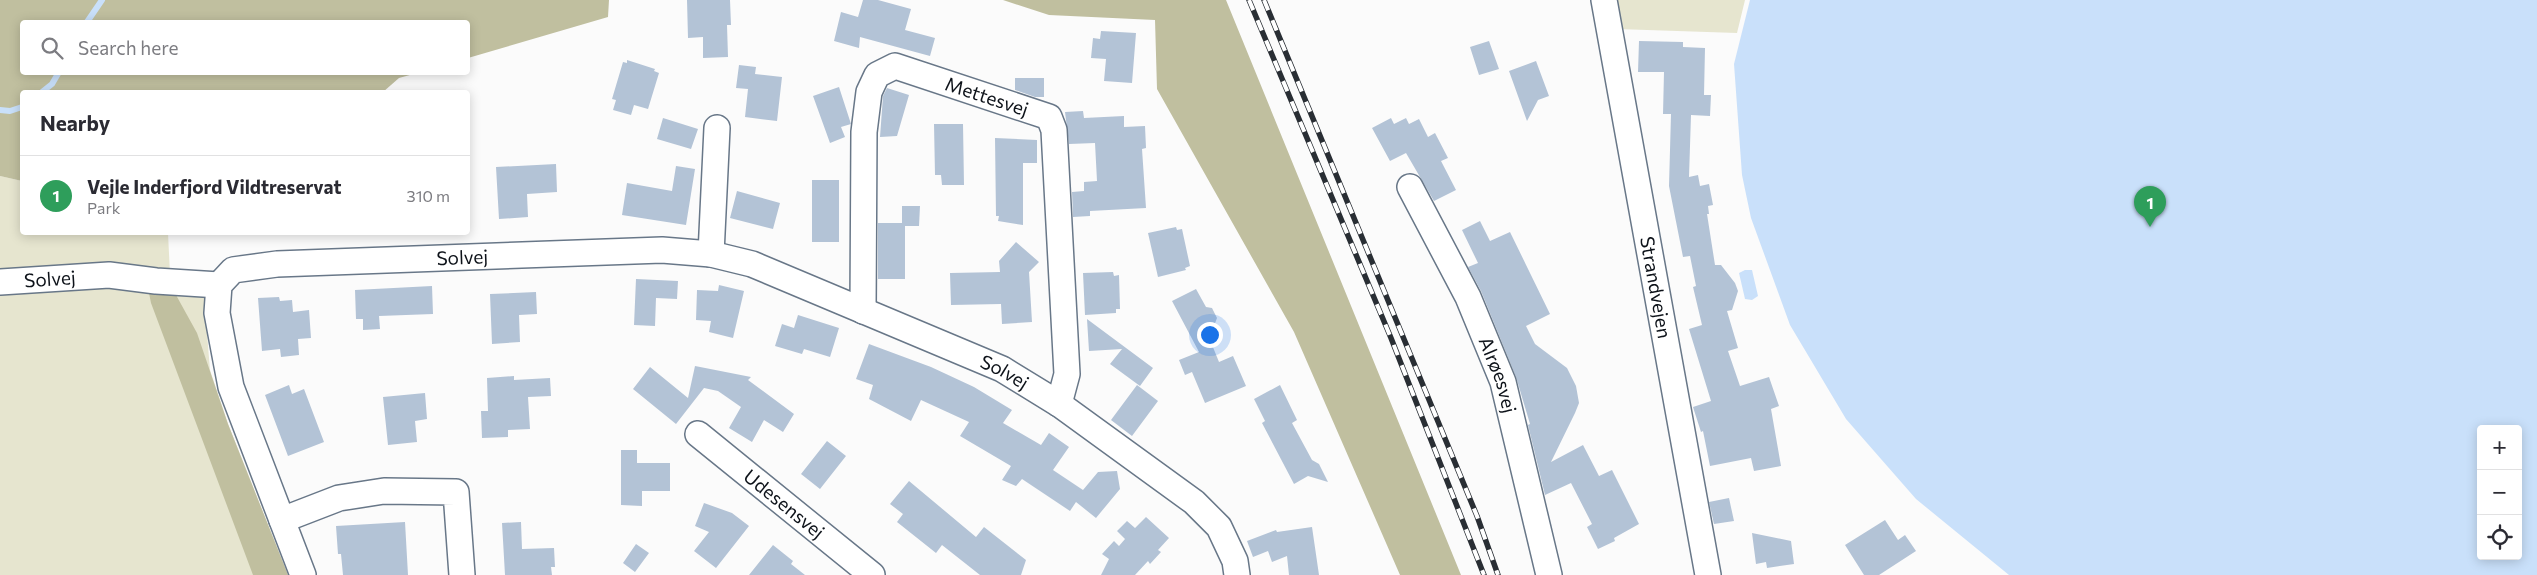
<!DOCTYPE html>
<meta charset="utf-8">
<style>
body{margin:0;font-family:Commissioner,sans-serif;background:#f7f7f7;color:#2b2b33}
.controls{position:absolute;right:15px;bottom:15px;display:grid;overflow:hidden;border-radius:5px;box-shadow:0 2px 12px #0003}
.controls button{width:45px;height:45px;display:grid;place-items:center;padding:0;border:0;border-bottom:1px solid #e1e1e2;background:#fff;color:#2b2b33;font:25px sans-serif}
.you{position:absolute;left:1209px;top:334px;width:18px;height:18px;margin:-12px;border:4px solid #fff;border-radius:50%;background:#1a73e8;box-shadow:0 0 0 8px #1a73e833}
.badge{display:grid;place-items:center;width:32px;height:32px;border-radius:50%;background:#111827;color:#fff;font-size:16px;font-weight:700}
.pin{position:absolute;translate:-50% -41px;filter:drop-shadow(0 1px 2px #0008)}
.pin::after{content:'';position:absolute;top:26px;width:18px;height:15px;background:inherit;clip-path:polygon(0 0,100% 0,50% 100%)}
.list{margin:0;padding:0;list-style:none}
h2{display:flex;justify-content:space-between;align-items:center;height:65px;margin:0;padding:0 20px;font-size:21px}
h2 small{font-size:16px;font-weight:400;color:#7c7c81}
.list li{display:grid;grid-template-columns:32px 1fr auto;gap:15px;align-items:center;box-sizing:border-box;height:80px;padding:0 20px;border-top:1px solid #e1e1e2}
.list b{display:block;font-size:19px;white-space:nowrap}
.list p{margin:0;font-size:16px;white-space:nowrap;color:#7c7c81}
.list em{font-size:16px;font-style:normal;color:#7c7c81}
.icon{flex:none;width:28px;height:28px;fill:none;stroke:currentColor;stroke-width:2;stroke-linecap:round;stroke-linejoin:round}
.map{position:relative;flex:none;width:2537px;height:575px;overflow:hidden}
.search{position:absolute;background:#fff;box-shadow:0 2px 12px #0003;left:20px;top:20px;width:450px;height:55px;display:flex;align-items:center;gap:12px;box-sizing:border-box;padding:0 18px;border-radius:5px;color:#7c7c81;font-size:19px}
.panel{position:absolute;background:#fff;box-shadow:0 2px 12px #0003;left:20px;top:90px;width:450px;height:145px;border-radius:5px}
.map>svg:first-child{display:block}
.green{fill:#e6e5cf}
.forest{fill:#c0bf9f}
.water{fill:#c9e0fa;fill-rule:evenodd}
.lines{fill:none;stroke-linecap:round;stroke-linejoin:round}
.stream{stroke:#c9e0fa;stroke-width:6}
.building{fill:#b3c3d6}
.minor-casing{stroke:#687788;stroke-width:28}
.minor{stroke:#fff;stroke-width:25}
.rail-casing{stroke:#292e34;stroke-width:5.5}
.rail{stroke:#fff;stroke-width:4;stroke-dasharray:11;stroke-linecap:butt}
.labels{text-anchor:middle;stroke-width:4;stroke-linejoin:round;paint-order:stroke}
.street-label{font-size:19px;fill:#0d1219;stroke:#fff}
</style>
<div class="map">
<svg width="2537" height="575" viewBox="0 0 2537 575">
<rect width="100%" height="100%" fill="#fbfbfb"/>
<path class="green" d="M1614 0H1745L1737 33 1617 29Z
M0 176 22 181V232L168 233 170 274 204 297 210 370 228 424 288 575H0Z"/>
<path class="forest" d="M0 0H609L608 17 468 58V22H22V72L417 73 399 78 383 92H22V181L0 176Z
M1003 0H1226L1461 575H1400L1294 332 1157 89 1155 20 1049 15Z
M149 293 176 295 197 333 228 424 288 575H253L151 303Z"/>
<path class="water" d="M1750 0H2537V575H2009L1916 499 1846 419 1790 325 1751 218 1742 175 1734 64ZM2481 429H2518V556H2481Z
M1745 270H1752L1758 296 1752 300 1745 299 1739 273Z"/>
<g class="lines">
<path class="stream" d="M87 22 102 0
M42 92 52 84 59 72
M0 110 10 111 22 107"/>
</g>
<path class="building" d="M687 0H730L731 25H727L728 57 703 58V37L688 38Z
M863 0H878L911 9 905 30 935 38 930 56 860 37 859 48 834 41 841 12 858 17Z
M1101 31 1136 33 1132 83 1104 81 1106 59 1091 58 1093 38 1100 39Z
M1489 41 1499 69 1479 75 1470 47Z
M1639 41 1683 42V47L1705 48 1704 95H1711L1710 116 1691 115 1689 177 1698 175 1700 186 1709 184 1713 205 1708 206 1709 214H1707L1715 265H1721L1735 283 1738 291 1732 310 1727 311 1738 348 1728 351 1740 386 1769 377 1779 406 1771 409 1781 466 1754 471 1751 458 1710 466 1703 431 1701 432 1693 407 1711 401 1689 329 1702 325 1693 287 1696 286 1690 256 1683 257 1669 186 1671 114H1663L1664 72H1638Z
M627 60 655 69 654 71 659 73 648 109 634 105 631 115 613 110 616 100 612 99 623 62 627 63Z
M1536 61 1549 96 1538 100 1527 121 1509 71Z
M739 65 756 67 755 74 782 77 777 121 745 117 748 89 736 88Z
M1015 78H1044V97H1035L1015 90Z
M839 87 851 124 841 127 845 137 830 143 813 96Z
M887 88 909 95 897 136 880 137 883 96Z
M1083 111 1084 118 1124 116V127L1145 126 1146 148 1142 149 1146 208 1090 211V216L1073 217 1072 192 1084 191V182L1097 181 1095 143 1069 144 1065 112Z
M663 118 698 129 691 149 657 139Z
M1391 118 1394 124 1406 118 1409 124 1419 119 1428 137 1435 133 1448 158 1441 161 1456 190 1434 201 1406 153 1390 161 1372 128Z
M934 124H963L964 185H942L941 175H935Z
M995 138 1037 140V163H1023V225L998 221 999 216H996Z
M556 164 557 192 527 194 528 217 499 219 496 167Z
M676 166 695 169 686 225 622 215 627 183 672 191Z
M812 180H839V242H812Z
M737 191 780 203 773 229 730 218Z
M902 206H920L919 226H905V279H878V223H902Z
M1480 221 1490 241 1510 232 1550 314 1526 326 1535 344 1567 368 1576 386 1579 403 1575 413 1551 462 1583 445 1599 476 1612 470 1639 524 1614 538 1615 541 1598 549 1587 527 1592 524 1571 483 1545 495 1528 425 1530 424 1516 377 1481 291 1468 267 1478 263 1462 230Z
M1176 227 1177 230 1182 229 1190 266 1185 268 1186 270 1158 277 1148 233Z
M1016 242 1039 262 1029 272 1032 322 1002 324 1001 304 951 305 950 273 1000 272 999 261Z
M1113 272 1114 276 1119 275 1120 309H1116V313L1085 315 1083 273Z
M636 279 678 281 677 299 656 298 655 326 634 325Z
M719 285 744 291 733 338 709 332 711 321 696 320 697 290 718 291Z
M432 286 433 314 379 316 380 329 363 330V319H356L355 290Z
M1196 289 1206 307 1212 308 1217 318 1214 326 1206 330 1219 362 1233 356 1246 386 1205 403 1192 372 1185 375 1179 360 1199 352 1172 301Z
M536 292 537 314 519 315 520 342 492 344 490 294Z
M279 297 280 301 292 300 293 312 309 310 311 338 298 339 299 355 281 357 280 349 262 351 258 298Z
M798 315 839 328 830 357 804 349 802 354 775 346 782 324 794 328Z
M1087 319 1153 368 1140 386 1110 364 1122 349 1089 351Z
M869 344 931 367 974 387 1012 410 1003 423 1041 445 1049 433 1069 447 1053 470 1083 490 1098 472 1117 471 1120 489 1096 518 1076 502 1070 511 1022 479 1016 486 1002 480 1011 466 960 436 969 422 921 400 911 421 869 399 873 385 856 379Z
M695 366 751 377 748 380 794 414 783 432 764 420 752 442 729 428 741 407 718 391 704 388 676 424 633 389 650 367 688 398Z
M514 376V380L550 378 551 396 528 397 530 429 508 430V437L482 438 481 411H488L487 378Z
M289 385 292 394 304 389 324 442 288 456 265 395Z
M1137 385 1158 401 1132 436 1111 420Z
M1280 385 1297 420 1292 423 1312 460 1319 464 1328 482 1308 476 1294 484 1262 423 1265 421 1254 399Z
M425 393 427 419 415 421 417 442 388 445 383 397Z
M827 441 846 456 820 489 801 474Z
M621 450H637V463H670V491H642V506L621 505Z
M909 481 976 537 984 527 1026 560 1021 575H980L942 545 936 553 897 522 903 514 890 504Z
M1729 498 1734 521 1714 524 1709 502Z
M704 503 732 513 749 526 716 568 694 551 709 532 695 526Z
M1146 517 1169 538 1158 550 1161 552 1150 564 1148 561 1135 575H1101L1109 559 1102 554 1114 541 1119 546 1125 539 1117 531 1127 521 1135 528Z
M1885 520 1898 540 1905 535 1916 551 1879 575H1864L1845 545Z
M405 522 408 575H343L341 554H338L336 526Z
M521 522 522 549 554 548 555 567H551L552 575H505L502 523Z
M1312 527 1319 575H1289L1287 556 1272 562 1268 551 1253 557 1247 541 1276 530 1277 532Z
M1752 533 1791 541 1794 564 1767 568 1766 562 1756 564Z
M636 544 649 553 635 572 623 563Z
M773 545 793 561 791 564 805 575H749Z"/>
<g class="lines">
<g class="minor-casing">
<g id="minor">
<path id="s1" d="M1604 0 1708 575"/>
<path id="s2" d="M1410 187 1468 297 1503 382 1549 575"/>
<path d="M711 254 717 128"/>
<path id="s3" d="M0 282 109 275 156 281 219 285"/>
<path id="s4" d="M863 311 864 132 869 92 877 75 895 66 1049 117 1054 130 1067 374 1059 404"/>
<path id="s5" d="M698 434 872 575"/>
<path d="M282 520 339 498 384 491 456 492 462 575"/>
<path id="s6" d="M303 575 231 387 217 313 219 285 233 270 277 264 662 250 711 254 752 264 1002 369 1059 404 1194 502 1219 527 1235 561 1237 575"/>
</g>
</g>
<use href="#minor" class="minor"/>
<g class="rail-casing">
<path id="rail" d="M1249 0 1391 338 1484 575
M1264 0 1477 516 1498 575"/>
</g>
<use href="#rail" class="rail"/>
</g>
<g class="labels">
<g class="street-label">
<text dy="7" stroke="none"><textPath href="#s4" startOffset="355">Mettesvej</textPath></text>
<text dy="7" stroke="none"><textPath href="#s6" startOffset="555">Solvej</textPath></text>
<text dy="7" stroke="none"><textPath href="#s3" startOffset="50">Solvej</textPath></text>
<text dy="7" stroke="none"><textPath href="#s1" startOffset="292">Strandvejen</textPath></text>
<text dy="7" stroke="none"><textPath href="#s6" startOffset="1121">Solvej</textPath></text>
<text dy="7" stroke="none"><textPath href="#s2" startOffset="208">Alrøesvej</textPath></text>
<text dy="7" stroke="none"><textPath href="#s5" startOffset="111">Udesensvej</textPath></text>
</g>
</g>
</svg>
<div class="controls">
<button>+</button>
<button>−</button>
<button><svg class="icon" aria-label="locate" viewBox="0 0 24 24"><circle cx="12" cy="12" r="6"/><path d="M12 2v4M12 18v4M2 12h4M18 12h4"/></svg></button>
</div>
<div class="you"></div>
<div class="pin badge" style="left:2150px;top:227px;background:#2e9e5b">1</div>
<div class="search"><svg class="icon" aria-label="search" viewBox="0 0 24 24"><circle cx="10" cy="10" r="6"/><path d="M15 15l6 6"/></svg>Search here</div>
<section class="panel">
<h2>Nearby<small></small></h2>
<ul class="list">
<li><span class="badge" style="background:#2e9e5b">1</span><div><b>Vejle Inderfjord Vildtreservat</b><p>Park</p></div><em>310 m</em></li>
</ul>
</section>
</div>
